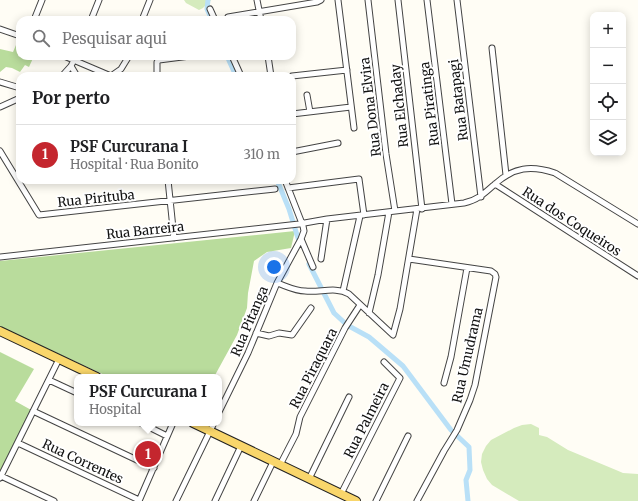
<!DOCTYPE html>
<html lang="pt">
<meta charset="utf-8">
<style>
body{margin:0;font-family:Merriweather,serif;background:#f2f2f2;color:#202124}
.controls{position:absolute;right:12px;top:12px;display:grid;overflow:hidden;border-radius:8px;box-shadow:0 2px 10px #0003}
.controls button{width:36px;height:36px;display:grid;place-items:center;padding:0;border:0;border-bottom:1px solid #e0e0e0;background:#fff;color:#202124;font:20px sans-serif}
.you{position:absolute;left:274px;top:267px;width:14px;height:14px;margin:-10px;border:3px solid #fff;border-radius:50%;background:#1a73e8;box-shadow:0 0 0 6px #1a73e833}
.badge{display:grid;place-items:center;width:26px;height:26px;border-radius:50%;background:#c4262e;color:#fff;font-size:13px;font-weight:700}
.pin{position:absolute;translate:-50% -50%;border:2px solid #fff;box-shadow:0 1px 4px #0006}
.popup{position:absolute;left:74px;top:374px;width:148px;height:52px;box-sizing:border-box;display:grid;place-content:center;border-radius:8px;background:#fff;filter:drop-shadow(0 1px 3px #0005);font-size:13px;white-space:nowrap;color:#757577}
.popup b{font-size:15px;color:#202124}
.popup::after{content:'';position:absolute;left:50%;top:100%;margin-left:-8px;border:8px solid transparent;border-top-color:#fff}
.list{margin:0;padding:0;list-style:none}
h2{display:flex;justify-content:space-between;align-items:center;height:52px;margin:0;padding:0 16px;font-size:17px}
h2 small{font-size:13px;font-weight:400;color:#757577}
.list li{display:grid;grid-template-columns:26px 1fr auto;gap:12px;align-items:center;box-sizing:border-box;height:60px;padding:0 16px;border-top:1px solid #e0e0e0}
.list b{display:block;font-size:15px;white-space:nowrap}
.list p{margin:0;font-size:13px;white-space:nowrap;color:#757577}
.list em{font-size:13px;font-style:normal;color:#757577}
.icon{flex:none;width:22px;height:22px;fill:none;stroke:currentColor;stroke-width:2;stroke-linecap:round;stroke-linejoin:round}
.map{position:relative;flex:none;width:638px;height:501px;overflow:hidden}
.search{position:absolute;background:#fff;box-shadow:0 2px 10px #0003;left:16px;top:16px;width:280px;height:44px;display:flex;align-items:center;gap:10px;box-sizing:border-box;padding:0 14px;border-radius:12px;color:#757577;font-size:15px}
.panel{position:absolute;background:#fff;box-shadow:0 2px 10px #0003;left:16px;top:72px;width:280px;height:112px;border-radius:12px}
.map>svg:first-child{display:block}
.green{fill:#d5ebbd}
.forest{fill:#b9dc9c}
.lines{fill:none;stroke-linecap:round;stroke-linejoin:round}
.canal{stroke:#b9e0f7;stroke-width:5}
.street-casing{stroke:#444;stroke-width:7}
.primary-casing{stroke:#222;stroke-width:10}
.street{stroke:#fff;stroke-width:5}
.primary{stroke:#f9d66b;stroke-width:8}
.labels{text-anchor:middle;stroke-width:4;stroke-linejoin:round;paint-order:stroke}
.street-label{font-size:13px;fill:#111;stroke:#fff}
</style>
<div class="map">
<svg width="638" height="501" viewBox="0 0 638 501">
<rect width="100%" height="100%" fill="#fffdf5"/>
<path class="green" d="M184 0H211L203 8 199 10 186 3Z
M531 424 539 428V435L547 437 568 450 616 470 623 473 638 474V501H519L492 485 487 479 483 470 481 462 482 454 486 446 491 440 514 428 522 425Z"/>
<path class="forest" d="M16 45 20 46 18 56 24 58 25 56H34L29 67 25 65 20 72 12 68 6 67 0 72V49L13 52Z
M295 231 291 248 267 252 254 261 248 293 247 308 237 335 214 377H109L0 327V261Z
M0 352 34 369 15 401 33 411 0 474Z"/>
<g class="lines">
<path class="canal" d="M208 0 207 9 212 20
M227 56 236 76
M277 180 289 209 297 235 300 244
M309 264 334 313 347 325 369 337 403 366 451 430 469 447 470 470 466 480 468 501"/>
<g class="street-casing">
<path id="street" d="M257 0 261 20
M338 0 354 128
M368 0 386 154 395 211
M398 0 422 209
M427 0 452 204
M457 0 481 197
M210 9 215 20
M228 17 317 2 321 0
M34 20 42 0
M91 20 99 0
M142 20 150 0
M0 29 20 36
M492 48 506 175
M64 56 111 76
M232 56 241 76
M268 56 271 76
M71 66 77 76
M62 76 71 66 76 56
M111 76 121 69 129 56
M157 76V62L159 60 190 56
M292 76 347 70
M0 82 20 88
M307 95 310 112
M0 107 20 98
M292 114 351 107
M0 151 39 215 275 189
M292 152 338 143
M52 180H53
M168 180 174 238
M285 180 303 226 304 231 301 239 313 267
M495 184 638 276
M288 188 359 179 364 215
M0 257 299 224 327 219 464 203C478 200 485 193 495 184 514 167 531 165 555 173L638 224
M321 259 327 219
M409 259 491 271 495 274 496 277 475 385 470 400 457 430 444 451 417 501
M277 283C286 286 295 291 305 291 320 293 335 286 349 294L393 335 400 309 417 209
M343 291 360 216
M369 313 378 275 389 212
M256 333 269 336 279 333 292 335 311 308
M49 380 77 393
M444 383 451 357 467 268
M33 411 154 468
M219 412 248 353 277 283 301 239
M141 423 167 436
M18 443 139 500
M280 465 296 434 300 417 345 328 360 305
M1 476 54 501
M0 478 59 359
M309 479 349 397
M341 494 400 378 384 362
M139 501 173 423
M176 501 214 423
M215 501 241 446
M254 501 273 462
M376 501 408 436"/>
</g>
<g class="primary-casing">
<path id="primary" d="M0 331 97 377
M193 423 356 501"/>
</g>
<use href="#street" class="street"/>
<use href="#primary" class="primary"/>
</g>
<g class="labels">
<g class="street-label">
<text transform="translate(458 100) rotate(-97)" y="5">Rua Batapagi</text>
<text transform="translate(429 104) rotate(-97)" y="5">Rua Piratinga</text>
<text transform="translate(399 106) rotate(-96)" y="5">Rua Elchaday</text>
<text transform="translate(370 107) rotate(-97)" y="5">Rua Dona Elvira</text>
<text transform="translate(96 198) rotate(-6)" y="5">Rua Pirituba</text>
<text transform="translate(572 221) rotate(33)" y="5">Rua dos Coqueiros</text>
<text transform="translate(145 230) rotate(-6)" y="5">Rua Barreira</text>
<text transform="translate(249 321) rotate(-67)" y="5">Rua Pitanga</text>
<text transform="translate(467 355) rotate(-77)" y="5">Rua Umudrama</text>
<text transform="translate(313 368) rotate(-63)" y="5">Rua Piraquara</text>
<text transform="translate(366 420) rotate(-63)" y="5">Rua Palmeira</text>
<text transform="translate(83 461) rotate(25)" y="5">Rua Correntes</text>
</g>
</g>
</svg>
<div class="controls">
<button>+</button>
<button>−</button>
<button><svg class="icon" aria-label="locate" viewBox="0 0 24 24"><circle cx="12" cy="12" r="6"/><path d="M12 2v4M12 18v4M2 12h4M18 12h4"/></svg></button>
<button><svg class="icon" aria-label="layers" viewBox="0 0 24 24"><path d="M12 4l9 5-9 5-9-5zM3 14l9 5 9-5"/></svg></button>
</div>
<div class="you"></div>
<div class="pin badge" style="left:148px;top:454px">1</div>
<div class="popup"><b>PSF Curcurana I</b>Hospital</div>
<div class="search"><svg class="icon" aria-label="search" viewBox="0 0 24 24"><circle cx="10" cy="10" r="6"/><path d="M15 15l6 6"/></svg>Pesquisar aqui</div>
<section class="panel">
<h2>Por perto<small></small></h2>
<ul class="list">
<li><span class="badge">1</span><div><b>PSF Curcurana I</b><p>Hospital · Rua Bonito</p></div><em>310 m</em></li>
</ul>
</section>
</div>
